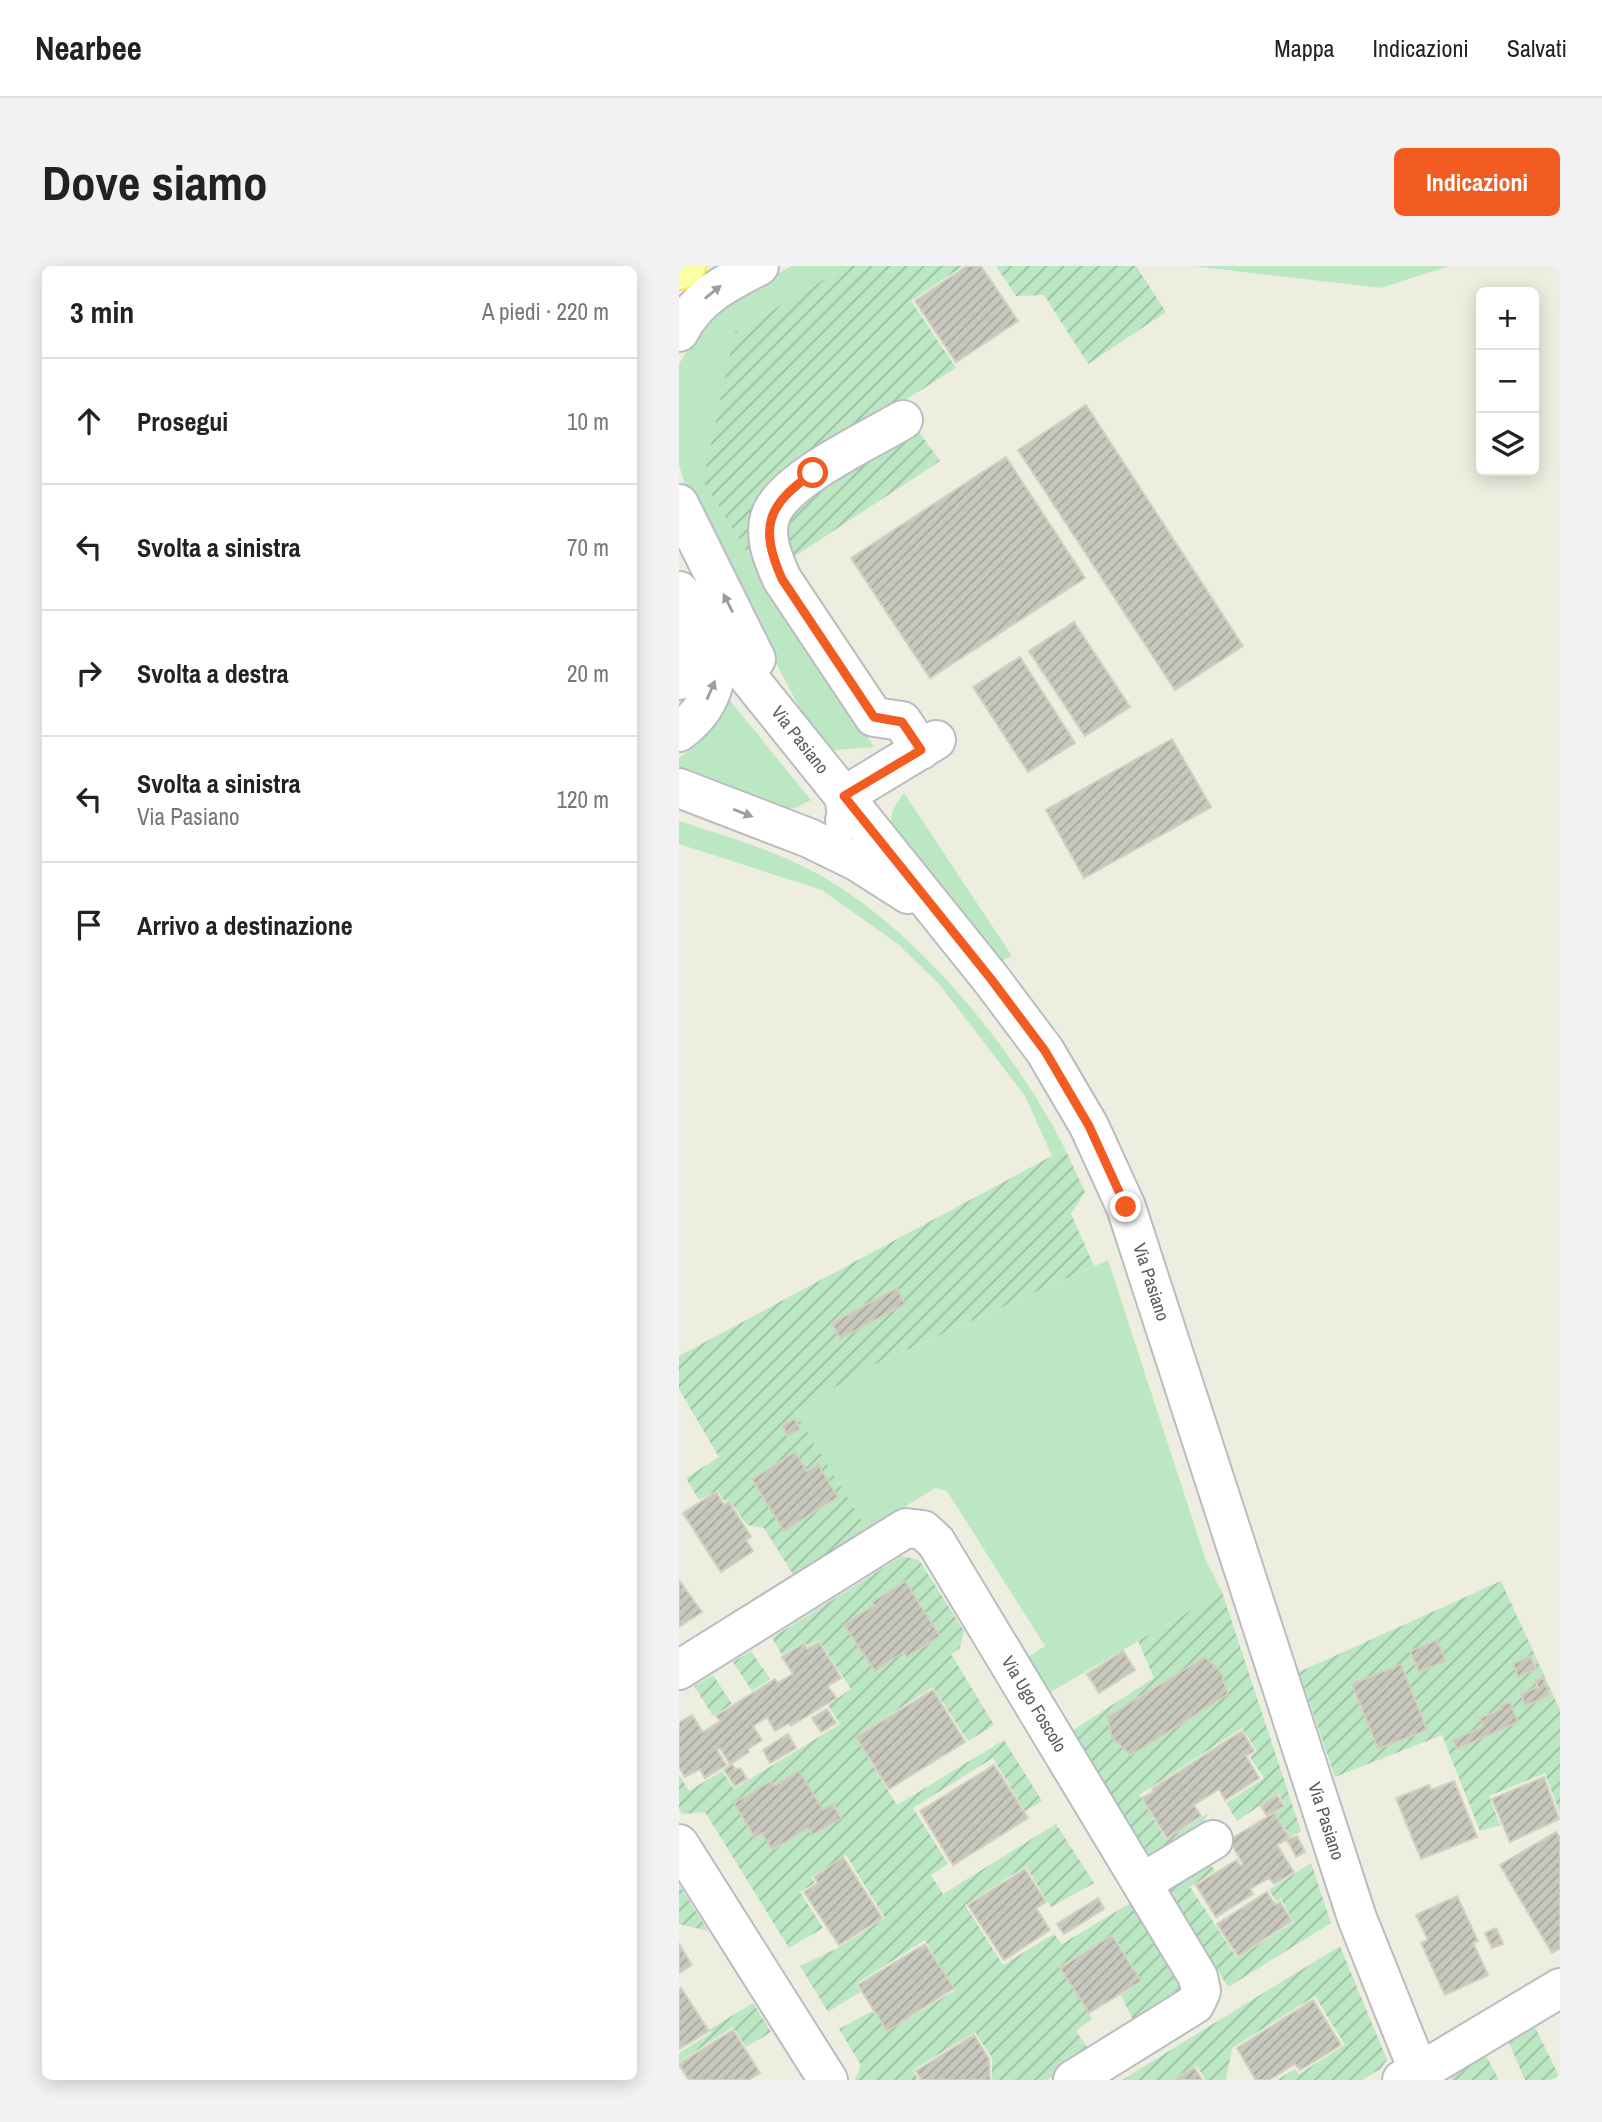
<!DOCTYPE html>
<html lang="it">
<meta charset="utf-8">
<style>
body{margin:0;font-family:"Archivo Narrow",sans-serif;background:#f2f2f2;color:#222}
.controls{position:absolute;right:21px;top:21px;display:grid;overflow:hidden;border-radius:10px;box-shadow:0 4px 18px #0003}
.controls button{width:63px;height:63px;display:grid;place-items:center;padding:0;border:0;border-bottom:2px solid #e0e0e0;background:#fff;color:#222;font:35px sans-serif}
.stop{position:absolute;width:21px;height:21px;margin:-16px;border:5px solid #f25c21;border-radius:50%;background:#fff}
.stop.end{background:#f25c21;border-color:#fff;box-shadow:0 2px 7px #0008}
.list{margin:0;padding:0;list-style:none}
h2{display:flex;justify-content:space-between;align-items:center;height:91px;margin:0;padding:0 28px;font-size:30px}
h2 small{font-size:23px;font-weight:400;color:#767676}
.list li{display:grid;grid-template-columns:46px 1fr auto;gap:21px;align-items:center;box-sizing:border-box;height:126px;padding:0 28px;border-top:2px solid #e0e0e0}
.list b{display:block;font-size:26px;white-space:nowrap}
.list p{margin:0;font-size:23px;white-space:nowrap;color:#767676}
.list em{font-size:23px;font-style:normal;color:#767676}
.icon{flex:none;width:38px;height:38px;fill:none;stroke:currentColor;stroke-width:2;stroke-linecap:round;stroke-linejoin:round}
.map{position:relative;flex:none;width:881px;height:1814px;overflow:hidden;border-radius:10px}
header{display:flex;align-items:center;gap:42px;box-sizing:border-box;height:98px;padding:0 35px;background:#fff;border-bottom:2px solid #e0e0e0}
header strong{font-size:33px}
nav{display:flex;gap:38px;margin-inline-start:auto;font-size:24px}
.intro{display:flex;align-items:center;justify-content:space-between;box-sizing:border-box;height:168px;padding:0 42px}
h1{margin:0;font-size:49px}
.button{padding:18px 32px;border-radius:10px;background:#f25c21;color:#fff;font-size:24px;font-weight:700}
main{display:flex;gap:42px;padding:0 42px}
aside{flex:1;background:#fff;border-radius:10px;box-shadow:0 4px 18px #0003}
.map>svg:first-child{display:block}
.green{fill:#bbe7c3}
.garden{fill:url(#garden-furrows)}
.building{fill:url(#building-hatch);stroke:#d2d0be;stroke-width:2}
.lines{fill:none;stroke-linecap:round;stroke-linejoin:round}
.minor-casing{stroke:#bbbcc3;stroke-width:42}
.major-casing{stroke:#f9eb4e;stroke-width:42}
.minor{stroke:#fff;stroke-width:38}
.major{stroke:#fbffa3;stroke-width:38}
.oneway{fill:#9b9da1}
.route{stroke:#f25c21;stroke-width:9}
.labels{text-anchor:middle;stroke-width:5;stroke-linejoin:round;paint-order:stroke}
.street-label{font-size:18px;fill:#595b62;stroke:#fff}
</style>
<header>
<strong>Nearbee</strong>
<nav><a>Mappa</a><a>Indicazioni</a><a>Salvati</a></nav>
</header>
<div class="intro"><h1>Dove siamo</h1><a class="button">Indicazioni</a></div>
<main>
<aside>
<h2>3 min<small>A piedi · 220 m</small></h2>
<ul class="list">
<li><svg class="icon" aria-label="ahead" viewBox="0 0 24 24"><path d="M12 20V5M6 11l6-6 6 6"/></svg><div><b>Prosegui</b></div><em>10 m</em></li>
<li><svg class="icon" aria-label="left" viewBox="0 0 24 24"><path d="M17 20v-9H6M10 6l-5 5 5 5"/></svg><div><b>Svolta a sinistra</b></div><em>70 m</em></li>
<li><svg class="icon" aria-label="right" viewBox="0 0 24 24"><path d="M7 20v-9h11M14 6l5 5-5 5"/></svg><div><b>Svolta a destra</b></div><em>20 m</em></li>
<li><svg class="icon" aria-label="left" viewBox="0 0 24 24"><path d="M17 20v-9H6M10 6l-5 5 5 5"/></svg><div><b>Svolta a sinistra</b><p>Via Pasiano</p></div><em>120 m</em></li>
<li><svg class="icon" aria-label="arrive" viewBox="0 0 24 24"><path d="M6 21V4h12l-3 4 3 4H6"/></svg><div><b>Arrivo a destinazione</b></div></li>
</ul>
</aside>
<div class="map">
<svg width="881" height="1814" viewBox="0 0 881 1814">
<defs>
<pattern id="garden-furrows" width="10" height="10" patternUnits="userSpaceOnUse" patternTransform="scale(1.75)"><rect width="10" height="10" fill="#bbe7c3"/><path d="M-1 1l2-2M0 10L10 0M9 11l2-2" fill="none" stroke="#9bbea2"/></pattern>
<pattern id="building-hatch" width="6" height="6" patternUnits="userSpaceOnUse" patternTransform="scale(1.75)"><rect width="6" height="6" fill="#c8c7bd"/><path d="M-1 1l2-2M0 6l6-6M5 7l2-2" fill="none" stroke="#a5a59d"/></pattern>
</defs>
<rect width="100%" height="100%" fill="#edede0"/>
<path class="green" d="M113 0H168L56 66 84 311 195 481 146 485 130 460 9 228 0 199V98L31 48 78 18Z
M513 0H770L702 22Z
M48 431 132 534 116 542 91 544 0 510V492L17 480Z
M225 527 333 690 322 695 214 565C209 548 215 541 225 527Z
M0 555C45 570 93 583 135 606 236 660 335 782 386 883L373 890 346 830 261 719 219 678 143 624 0 578Z
M429 994 527 1295 543 1326 370 1427 346 1393 366 1380 268 1225 256 1222 189 1264 115 1145 190 1101Z"/>
<path class="garden" d="M168 0H284L232 35 277 102 220 138 261 195 84 311 24 215 56 66Z
M317 0H457L487 46 409 98 365 29 337 30Z
M386 883 406 926 392 948 415 1000 190 1101 115 1145 189 1264 115 1310 85 1262 68 1259 50 1234 46 1236 38 1224 20 1234 7 1212 40 1191 0 1123V1090Z
M223 1290 240 1294 285 1365 281 1382 272 1388 315 1459 289 1475 254 1421 176 1471 218 1539 325 1474 363 1535 346 1545 314 1492 234 1542 269 1598 252 1609 264 1628 377 1558 415 1617 372 1641 347 1600 286 1639 324 1699 375 1668 383 1678 453 1636 503 1721 496 1736 457 1760 442 1729 463 1715 434 1668 380 1701 413 1753 397 1765 412 1787 368 1814H313V1792L296 1766 234 1804 239 1813 237 1814H176L182 1799 160 1763 193 1745 208 1766 276 1724 246 1674 177 1718 181 1726 149 1746 121 1700 157 1683 206 1652 167 1589 132 1611 136 1617 121 1626 144 1662 110 1682 26 1546 3 1548 0 1543V1509L10 1525 43 1505 55 1523 161 1458 149 1439 172 1423 140 1374 129 1380 125 1375 103 1389 93 1372Z
M822 1315 881 1444V1548L866 1507 810 1530 821 1559 801 1565 763 1469 656 1511 620 1406Z
M543 1326 622 1565 611 1571 596 1547 607 1540 599 1527 558 1555 547 1537 585 1512 571 1491 578 1485 563 1462 460 1529 487 1574 531 1546 507 1579 475 1597 393 1465 475 1412 459 1375Z
M72 1385 91 1413 73 1425 54 1396Z
M34 1409 53 1438 34 1450 15 1420Z
M527 1592 536 1605 511 1621 558 1692 615 1656 602 1633 597 1635 590 1624 632 1597 652 1657 549 1721 485 1615Z
M0 1618 1 1620 29 1665 0 1658Z
M661 1680 708 1794 701 1803 683 1814H598L616 1803 620 1808 666 1779 636 1730 553 1782 547 1814H527L517 1799 492 1814H443Z
M74 1737 92 1766 67 1781 54 1761 0 1796V1787L32 1767 30 1764Z
M854 1757 881 1812V1814H846L828 1772Z
M805 1786 820 1814H772L774 1804Z"/>
<path class="building" d="M288 0H302L339 55 277 96 236 35Z
M407 139 564 380 496 424 339 184Z
M327 191 406 312 251 412 172 292Z
M395 356 451 441 406 470 350 385Z
M341 391 396 477 349 506 294 421Z
M493 473 532 541 405 612 367 544Z
M218 1022 226 1038 161 1073 153 1057Z
M116 1153 121 1163 108 1170 103 1159Z
M116 1186 128 1205 139 1198 159 1231 105 1265 73 1213Z
M37 1226 45 1239 50 1236 72 1271 67 1274 74 1285 42 1306 4 1247Z
M0 1314 23 1346 0 1361Z
M226 1315 261 1370 228 1391 224 1386 196 1405 165 1359 195 1339 193 1336Z
M758 1374 767 1395 740 1406 731 1385Z
M140 1376 162 1412 149 1420 157 1432 112 1460 110 1457 96 1465 88 1451 74 1460 83 1474 69 1483 70 1486 51 1498 41 1482 38 1484 47 1499 26 1512 21 1503 6 1511 0 1501V1457L13 1449 24 1466 41 1455 37 1450 96 1413 99 1417 114 1408 103 1391 125 1377 128 1383Z
M444 1385 456 1404 420 1427 408 1408Z
M851 1390 857 1403 839 1411 834 1398Z
M526 1391 542 1406 549 1428 452 1489 433 1472 428 1451Z
M722 1398 748 1464 699 1483 673 1418Z
M864 1411 871 1429 846 1440 842 1428 859 1421 856 1414Z
M254 1424 286 1476 210 1523 177 1471Z
M831 1436 839 1456 778 1483 774 1474 805 1460 801 1452 823 1443 821 1440Z
M148 1443 157 1457 142 1466 133 1452Z
M563 1465 575 1485 567 1490 580 1512 546 1534 540 1523 515 1539 522 1550 488 1572 463 1532 475 1525 473 1523Z
M109 1468 117 1482 91 1497 84 1484Z
M53 1498 57 1504 61 1502 68 1513 56 1520 45 1504Z
M315 1499 349 1552 274 1599 241 1545Z
M120 1505 144 1544 154 1538 162 1552 133 1569 129 1562 93 1584 83 1567 76 1572 55 1537 92 1515 95 1520Z
M865 1511 880 1553 831 1576 813 1533Z
M775 1515 798 1571 742 1593 717 1532 750 1519 752 1524Z
M598 1529 605 1540 588 1550 582 1540Z
M595 1547 610 1572 598 1579 615 1606 595 1618 590 1612 571 1623 574 1628 537 1651 517 1619 558 1594 561 1600 564 1598 550 1574Z
M877 1566 881 1572V1682L873 1687 821 1599Z
M618 1570 626 1586 617 1591 608 1574Z
M164 1591 203 1652 160 1679 125 1626 139 1617 135 1611Z
M346 1603 367 1636 357 1642 371 1664 325 1694 289 1639Z
M588 1626 596 1639 601 1636 613 1655 559 1690 538 1658Z
M778 1630 799 1675 794 1677 809 1709 766 1729 742 1677 749 1674 737 1649Z
M419 1632 425 1643 385 1668 378 1658Z
M817 1662 824 1678 813 1682 806 1667Z
M433 1669 462 1715 410 1747 381 1702Z
M0 1678 13 1699 0 1707Z
M246 1678 275 1722 208 1765 179 1719Z
M2 1722 30 1765 0 1783V1723Z
M634 1734 662 1779 621 1804 616 1798 590 1814H577L558 1782Z
M54 1764 81 1807 69 1814H10L0 1798Z
M295 1769 310 1793 311 1814H240L242 1813 237 1805Z
M515 1801 523 1814H495Z"/>
<g class="lines">
<g class="minor-casing">
<path id="minor" d="M0 66C18 31 47 17 80 0
M224 154C190 174 110 211 93 246 83 268 94 293 103 313L195 451 223 455 242 484
M0 238 77 393
M0 325 312 713 366 785 410 860 447 941 678 1652 743 1814
M0 349C8 376 10 387 0 414
M0 466C34 441 40 411 39 371
M0 522 130 572 179 596 229 628
M166 554 168 548 165 530 257 474
M0 1404 227 1262 244 1264 257 1276 519 1711 522 1725 516 1738 394 1814
M0 1578 149 1814
M463 1617 534 1574
M723 1814 739 1807 881 1722"/>
</g>
<g class="major-casing">
<path id="major" d="M0 4 7 0"/>
</g>
<use href="#minor" class="minor"/>
<use href="#major" class="major"/>
</g>
<defs><path id="oneway-solid" d="M-6-.8H1V-3.2L6.5 0L1 3.2V.8H-6Z" transform="scale(1.75)"/></defs>
<g class="oneway">
<use href="#oneway-solid" transform="translate(34 26) rotate(-39)"/>
<use href="#oneway-solid" transform="translate(49 337) rotate(-117)"/>
<use href="#oneway-solid" transform="translate(32 424) rotate(-67)"/>
<use href="#oneway-solid" transform="translate(64 547) rotate(21)"/>
</g>
<g class="lines">
<path class="route" d="M134 207C88 239 80 261 103 313L195 451 223 456 242 484 165 530 312 713 366 785 410 860 447 941"/>
</g>
<g class="labels">
<g class="street-label">
<text transform="translate(121 474) rotate(52)" y="6">Via Pasiano</text>
<text transform="translate(472 1016) rotate(72)" y="6">Via Pasiano</text>
<text transform="translate(355 1438) rotate(59)" y="6">Via Ugo Foscolo</text>
<text transform="translate(647 1555) rotate(72)" y="6">Via Pasiano</text>
</g>
</g>
</svg>
<div class="controls">
<button>+</button>
<button>−</button>
<button><svg class="icon" aria-label="layers" viewBox="0 0 24 24"><path d="M12 4l9 5-9 5-9-5zM3 14l9 5 9-5"/></svg></button>
</div>
<div class="stop" style="left:134px;top:207px"></div>
<div class="stop end" style="left:447px;top:941px"></div>
</div>
</main>
